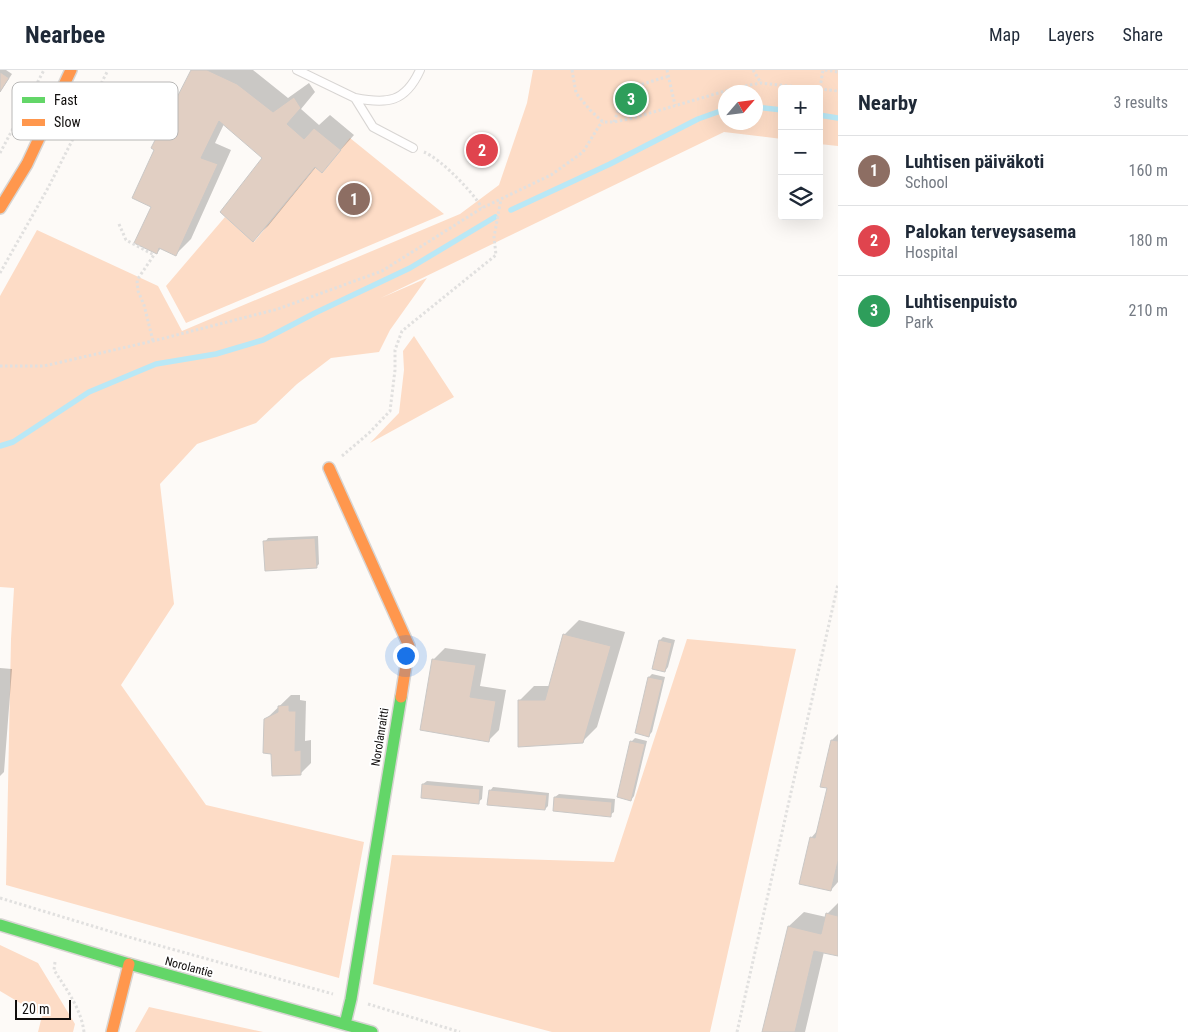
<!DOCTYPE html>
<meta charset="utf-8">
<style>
body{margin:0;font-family:"Roboto Condensed",sans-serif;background:#f6f6f7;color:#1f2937}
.controls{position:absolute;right:15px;top:15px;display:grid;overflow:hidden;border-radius:5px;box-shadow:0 5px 20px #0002}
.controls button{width:45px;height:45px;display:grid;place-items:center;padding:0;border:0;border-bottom:1px solid #e0e1e3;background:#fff;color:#1f2937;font:25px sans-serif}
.compass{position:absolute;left:718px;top:15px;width:45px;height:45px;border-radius:50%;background:#fff;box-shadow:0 5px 20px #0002;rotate:62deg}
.scale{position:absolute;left:15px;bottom:12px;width:56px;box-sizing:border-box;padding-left:5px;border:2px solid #110e0d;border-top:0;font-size:14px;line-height:18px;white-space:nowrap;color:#110e0d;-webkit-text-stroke:4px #fff;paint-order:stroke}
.you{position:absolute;left:405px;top:585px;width:18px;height:18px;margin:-12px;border:4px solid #fff;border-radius:50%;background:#1a73e8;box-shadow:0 0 0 8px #1a73e833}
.badge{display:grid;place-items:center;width:32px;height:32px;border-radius:50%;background:#2563eb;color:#fff;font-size:16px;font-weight:700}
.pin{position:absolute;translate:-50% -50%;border:2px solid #fff;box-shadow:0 1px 5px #0006}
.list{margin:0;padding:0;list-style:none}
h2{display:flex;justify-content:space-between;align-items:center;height:65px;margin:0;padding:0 20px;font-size:21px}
h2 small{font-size:16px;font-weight:400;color:#747a83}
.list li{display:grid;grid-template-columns:32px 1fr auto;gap:15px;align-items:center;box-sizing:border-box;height:70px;padding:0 20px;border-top:1px solid #e0e1e3}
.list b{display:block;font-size:19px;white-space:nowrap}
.list p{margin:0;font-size:16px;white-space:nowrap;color:#747a83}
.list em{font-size:16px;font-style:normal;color:#747a83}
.icon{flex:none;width:28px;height:28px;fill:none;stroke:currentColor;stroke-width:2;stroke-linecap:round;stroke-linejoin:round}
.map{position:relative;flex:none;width:838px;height:962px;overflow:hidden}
header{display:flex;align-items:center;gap:30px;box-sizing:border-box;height:70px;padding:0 25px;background:#fff;border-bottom:1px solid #e0e1e3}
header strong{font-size:24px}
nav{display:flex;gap:28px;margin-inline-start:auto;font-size:18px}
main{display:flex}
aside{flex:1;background:#fff}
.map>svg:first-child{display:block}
.green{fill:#fddcc6;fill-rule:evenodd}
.shadow{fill:#0003}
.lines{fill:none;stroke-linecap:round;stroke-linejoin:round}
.stream{stroke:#b9e8f6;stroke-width:5.5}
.building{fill:#e1cfc3;stroke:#cac8c6}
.lane-casing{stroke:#d8d5d3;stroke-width:10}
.fast-casing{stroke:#d8d5d3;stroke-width:14}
.slow-casing{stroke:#d8d5d3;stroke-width:14}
.path{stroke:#e1e0df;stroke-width:3;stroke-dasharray:2.5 2.5;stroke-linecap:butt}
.lane{stroke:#fffefe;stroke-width:8}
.fast{stroke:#63d668;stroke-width:11}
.slow{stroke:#ff974d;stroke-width:11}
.labels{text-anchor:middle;stroke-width:4;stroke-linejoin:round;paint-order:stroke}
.street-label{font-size:12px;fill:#110e0d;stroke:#fff}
.key{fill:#fff;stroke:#b8b7b6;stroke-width:1}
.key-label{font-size:14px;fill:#110e0d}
</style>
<header>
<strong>Nearbee</strong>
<nav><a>Map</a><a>Layers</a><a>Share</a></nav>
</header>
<main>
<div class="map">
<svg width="838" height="962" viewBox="0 0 838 962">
<rect width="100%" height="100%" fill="#fdfaf7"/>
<path class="green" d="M533 0H838V76L819 74V19H782V69L724 62 381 228 427 208 390 260 379 282 331 288 297 314 256 353 197 374 160 414 174 534 121 615 206 735 364 772 339 908 6 815 11 569 14 518 0 517V226L37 160 158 216 182 261 460 144 499 115 527 33ZM726 22H756V52H726Z
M350 68 444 144 186 253 166 216 225 147 254 172 315 97 322 103Z
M414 266 454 327 370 373 399 343 404 300 403 281Z
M687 569 796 579 710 962H552L373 914 392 785 614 792Z
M0 875 38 893 75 954 73 962H38L42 946 0 921Z
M149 937 263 962H135Z"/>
<path class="shadow" d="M0 0H6L12 4 0 22Z
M192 0H253L288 28 309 13 315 22 301 39 319 55 330 45 354 65 322 101 316 97 268 156 253 170 264 88 224 54 215 73 231 80 191 169 176 184 161 178 157 183 153 136Z
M318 466 319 494 316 497 265 472 268 468Z
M579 550 625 562 597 657 582 672 519 631 534 616H550L564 565Z
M663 567 675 570 668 597 665 601 660 570Z
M445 578 486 584 480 616 506 620 499 660 488 671 434 589Z
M0 598 12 599 4 702 0 706Z
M652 604 665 607 652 662 649 665V607Z
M291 625H300V630L306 631 305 671 311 670V693L300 704 272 683 265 650Z
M838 664V812L831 820 811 768 818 760 829 717 832 670Z
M635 668 647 671 634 726 631 730 632 671Z
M427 711 483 716 482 729 478 732 423 714Z
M493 717 549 723 548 736 545 739 490 721Z
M559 724 615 729 614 742 610 745 554 740 555 727Z
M838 833V885L824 882 805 962H763L789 856 804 842 826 847 827 844Z"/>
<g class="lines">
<path class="stream" d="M756 37 782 40
M819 45 838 48
M511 140 610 94 698 49 726 39
M0 376 13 372 89 322 156 294 216 284 263 270 315 243 410 198 495 147"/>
</g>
<path class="building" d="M191 0H207L237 14 273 42 294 27 301 38 287 54 304 69 314 58 341 80 322 103 315 97 253 172 220 142 262 88 219 51 201 88 218 94 176 186 159 178 157 184 134 173 151 137 132 128 154 80 151 78Z
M0 2 9 8 0 22Z
M315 468 317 498 265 501 263 471Z
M563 564 611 576 583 673 518 677V630H545Z
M659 570 672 573 665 602 652 599Z
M432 589 476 595 470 627 496 631 489 672 420 660Z
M648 607 663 610 649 667 635 663Z
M289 635V641H296L295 681 301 680V705L272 706 271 684 263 683 264 649 278 642V636Z
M831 670 838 671V791L831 821 799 814 810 767 815 768 827 718 820 717Z
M630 671 645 674 631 731 617 727Z
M422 714 480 719 479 734 421 728Z
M489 720 547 725 545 740 487 735Z
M554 727 612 732 611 747 553 741Z
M826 843 838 846V886L814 881 795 962H762L788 856 821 864Z"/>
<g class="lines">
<g class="lane-casing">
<path id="lane" d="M297 0 355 28 373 57 413 78
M355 28C387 34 405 33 420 0"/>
</g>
<g class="fast-casing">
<path id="fast" d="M0 855 129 894 372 962
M345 954 351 929 401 627"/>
</g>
<g class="slow-casing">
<path id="slow" d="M0 138 27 94 71 0
M329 398 409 576 401 627
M112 962 129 894"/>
</g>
<path class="path" d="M572 0 576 23 590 40 603 52H614L633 48 739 17 761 13 838 21
M667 0 675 35
M753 0 761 13
M825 0 838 2
M820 18 823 0
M614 52 622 30 630 18 669 6
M424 82C441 89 473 122 482 138
M0 83 44 0
M119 154 126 170 154 185 137 210 138 221 144 235 153 271
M0 203 48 118 108 0
M0 296H44L153 271 278 239 382 201 482 138 551 105 583 82 599 56 603 52
M342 386 369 363 390 341 395 300V280L402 261 496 185 494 167 501 129
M0 828 132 868 333 924
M55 892 54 900C66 919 81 938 84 962
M368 934 460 962
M737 962 838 514"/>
<use href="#lane" class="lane"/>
<use href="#fast" class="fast"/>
<use href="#slow" class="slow"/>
</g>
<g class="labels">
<g class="street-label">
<text transform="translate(380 667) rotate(-81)" y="4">Norolanraitti</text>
<text transform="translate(189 897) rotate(15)" y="4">Norolantie</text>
</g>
</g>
<rect x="12" y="12" width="166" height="58" rx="8" class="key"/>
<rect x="22" y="27" width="23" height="6" fill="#63d668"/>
<rect x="22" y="49" width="23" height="7" fill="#ff974d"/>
<g class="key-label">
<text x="54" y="35">Fast</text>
<text x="54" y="57">Slow</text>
</g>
</svg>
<div class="controls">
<button>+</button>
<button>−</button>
<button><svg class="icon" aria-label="layers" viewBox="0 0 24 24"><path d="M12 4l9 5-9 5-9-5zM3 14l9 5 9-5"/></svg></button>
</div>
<svg class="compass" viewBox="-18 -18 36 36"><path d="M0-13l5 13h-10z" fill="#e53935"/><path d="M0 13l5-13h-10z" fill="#747a83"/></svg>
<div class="scale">20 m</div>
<div class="you"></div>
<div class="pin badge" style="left:354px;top:129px;background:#8d6e63">1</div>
<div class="pin badge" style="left:482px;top:80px;background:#e0444e">2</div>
<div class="pin badge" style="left:631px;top:29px;background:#2e9e5b">3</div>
</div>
<aside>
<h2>Nearby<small>3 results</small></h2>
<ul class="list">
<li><span class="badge" style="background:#8d6e63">1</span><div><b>Luhtisen päiväkoti</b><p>School</p></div><em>160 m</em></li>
<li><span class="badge" style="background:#e0444e">2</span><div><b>Palokan terveysasema</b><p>Hospital</p></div><em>180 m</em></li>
<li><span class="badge" style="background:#2e9e5b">3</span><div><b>Luhtisenpuisto</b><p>Park</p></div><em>210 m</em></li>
</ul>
</aside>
</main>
